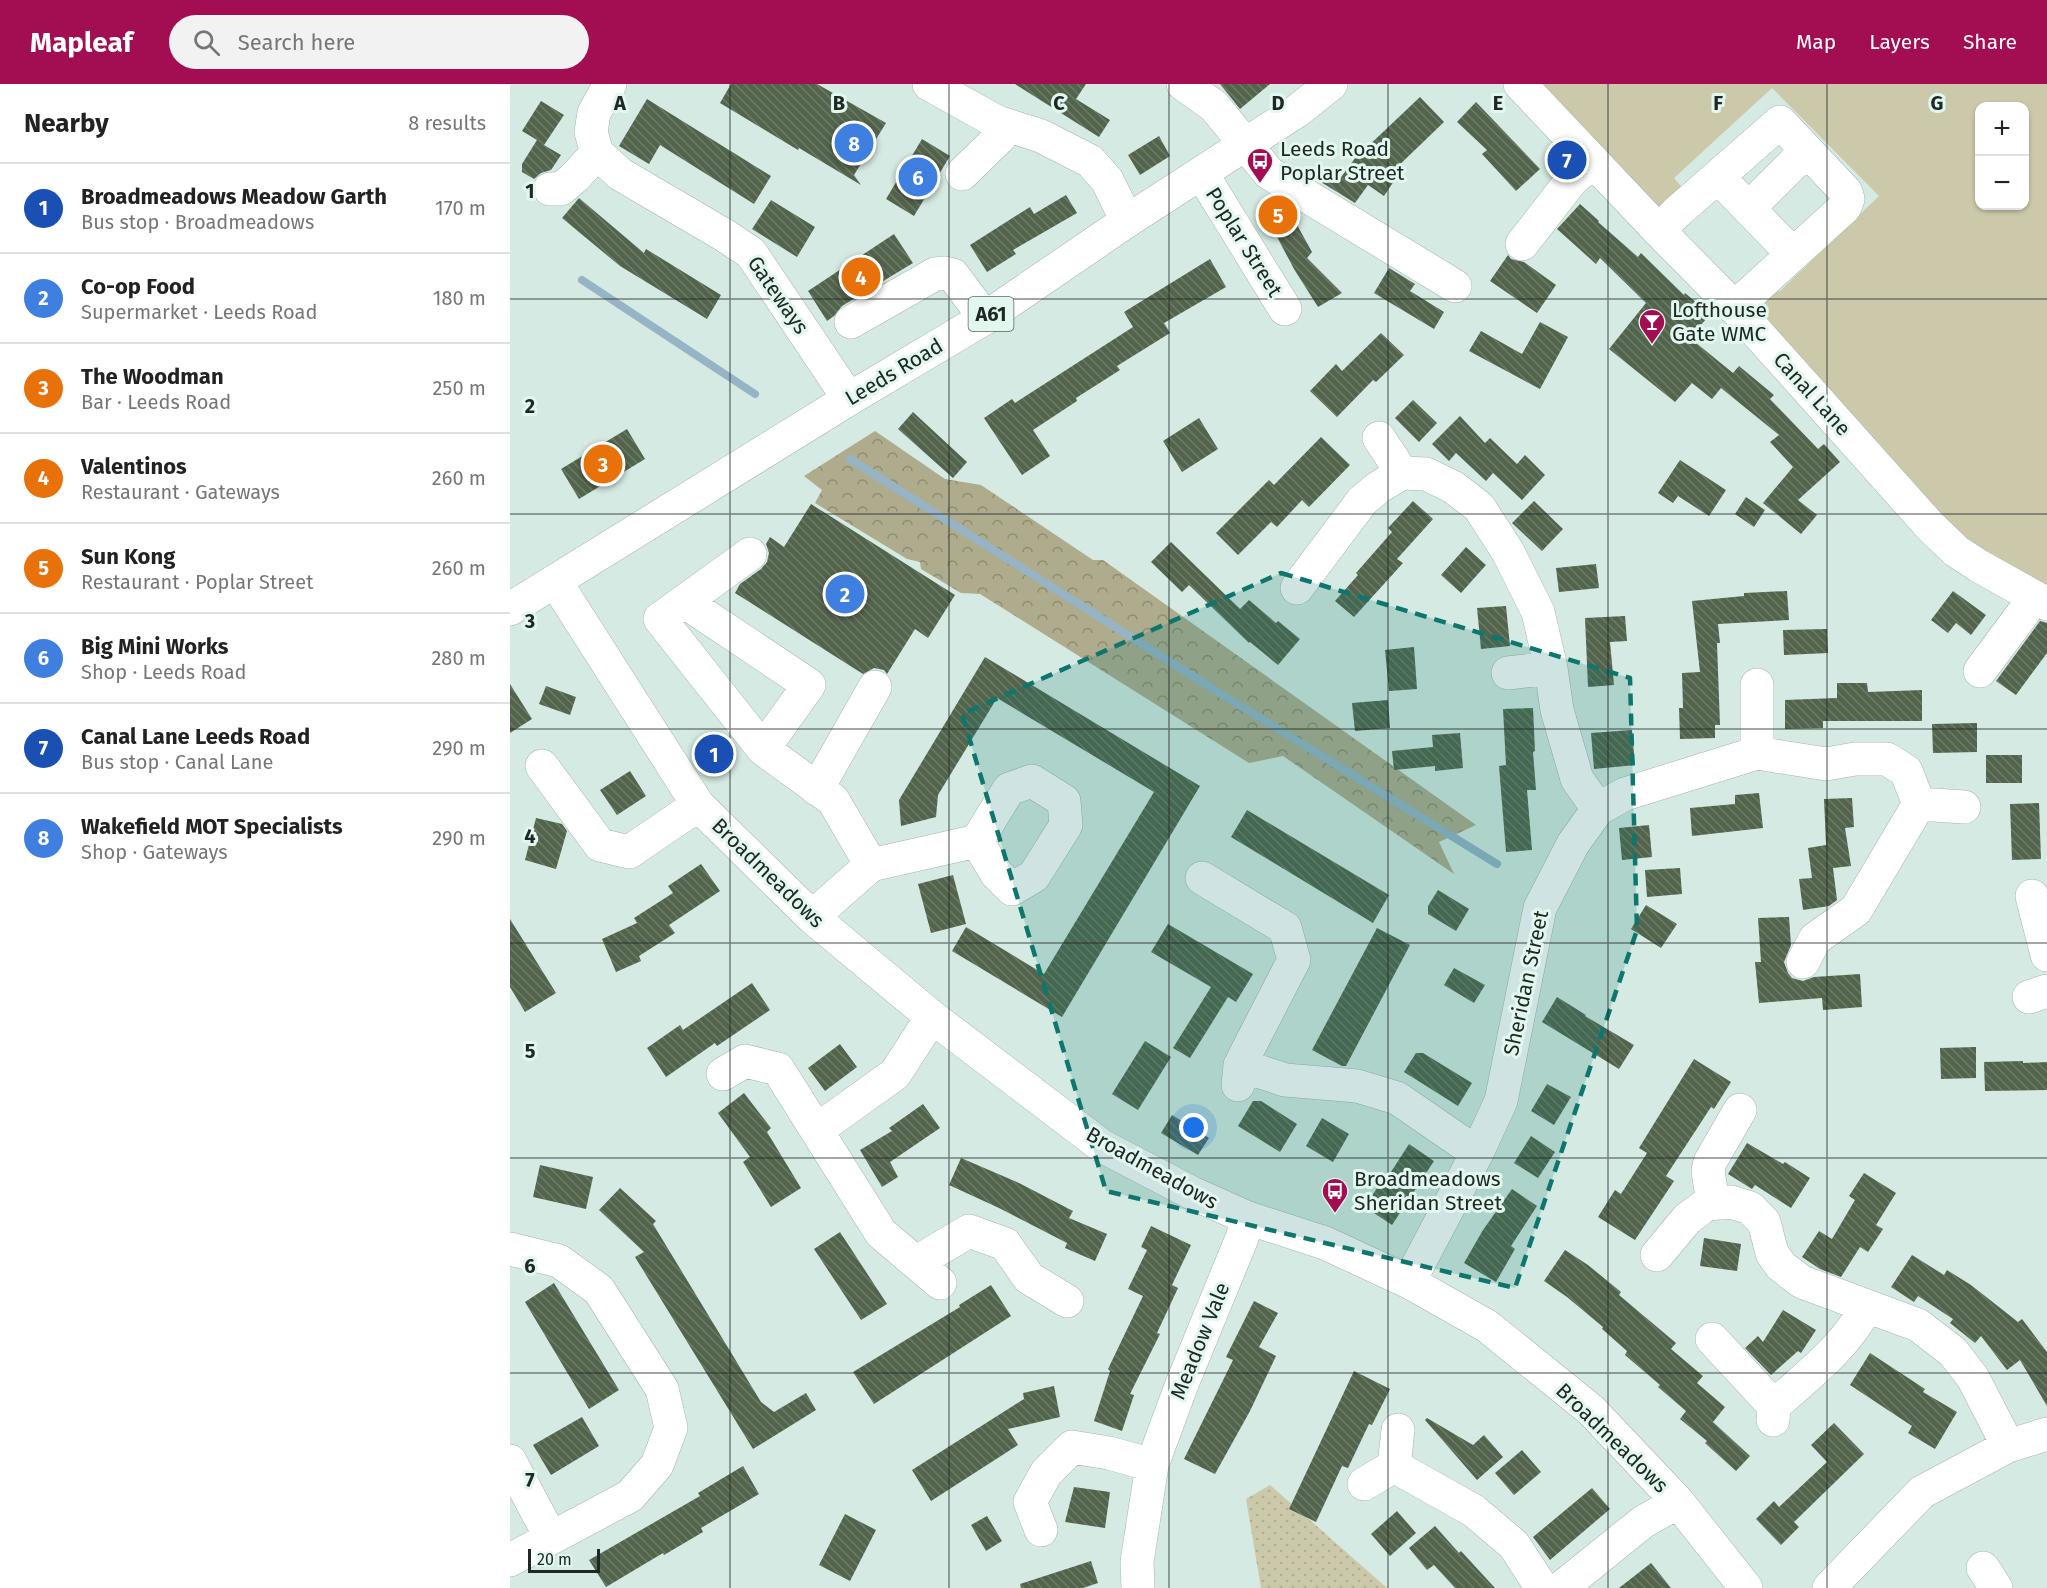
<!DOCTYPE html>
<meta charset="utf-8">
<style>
body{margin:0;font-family:"Fira Sans",sans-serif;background:#f2f2f2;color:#222}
.controls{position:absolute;right:18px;top:18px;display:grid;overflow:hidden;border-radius:12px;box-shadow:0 2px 4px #0004}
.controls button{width:54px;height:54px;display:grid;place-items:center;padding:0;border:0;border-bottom:2px solid #e0e0e0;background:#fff;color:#222;font:30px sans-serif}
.scale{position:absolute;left:18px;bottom:15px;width:72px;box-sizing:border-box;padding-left:6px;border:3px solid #202825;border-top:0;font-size:16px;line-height:21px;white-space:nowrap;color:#202825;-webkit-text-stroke:4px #e2f8ef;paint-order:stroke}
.you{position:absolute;left:684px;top:1044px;width:21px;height:21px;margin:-15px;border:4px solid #fff;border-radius:50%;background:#1a73e8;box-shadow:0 0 0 9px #1a73e833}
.badge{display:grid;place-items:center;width:39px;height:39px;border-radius:50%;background:#a20e51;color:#fff;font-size:20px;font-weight:700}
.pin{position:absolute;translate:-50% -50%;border:3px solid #fff;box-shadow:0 2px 6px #0006}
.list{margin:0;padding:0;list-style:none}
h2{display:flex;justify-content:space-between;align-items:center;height:78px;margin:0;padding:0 24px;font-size:26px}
h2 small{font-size:20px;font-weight:400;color:#767676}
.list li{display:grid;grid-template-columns:39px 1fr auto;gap:18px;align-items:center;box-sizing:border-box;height:90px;padding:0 24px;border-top:2px solid #e0e0e0}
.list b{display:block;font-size:22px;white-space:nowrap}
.list p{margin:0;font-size:20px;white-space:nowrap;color:#767676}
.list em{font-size:20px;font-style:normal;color:#767676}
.icon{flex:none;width:33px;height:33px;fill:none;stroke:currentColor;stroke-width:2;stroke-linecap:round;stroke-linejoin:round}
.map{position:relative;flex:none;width:1537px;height:1504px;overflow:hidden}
header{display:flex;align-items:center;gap:36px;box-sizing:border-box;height:84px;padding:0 30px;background:#a20e51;color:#fff}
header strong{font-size:28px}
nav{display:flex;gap:33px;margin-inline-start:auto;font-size:21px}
.search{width:420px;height:54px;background:#f2f2f2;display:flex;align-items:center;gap:15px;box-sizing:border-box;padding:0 21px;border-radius:33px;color:#767676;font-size:22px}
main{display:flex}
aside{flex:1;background:#fff}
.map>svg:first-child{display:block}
.green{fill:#ccc9aa;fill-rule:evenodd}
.forest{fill:url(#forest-crowns)}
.park{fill:url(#park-dots)}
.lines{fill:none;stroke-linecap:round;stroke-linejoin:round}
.stream{stroke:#97b4c7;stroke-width:8}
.building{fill:url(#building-back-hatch)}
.minor-casing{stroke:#a1b6ae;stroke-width:34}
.major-casing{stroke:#a1b6ae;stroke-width:34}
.minor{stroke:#fff;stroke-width:33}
.major{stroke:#fff;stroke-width:33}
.marked{fill:#0f766e;fill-opacity:0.2;stroke:#0f766e;stroke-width:4.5;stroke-dasharray:12 8;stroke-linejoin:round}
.grid{fill:none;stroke:#202825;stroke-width:1.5;stroke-opacity:0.55}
.labels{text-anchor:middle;stroke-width:6;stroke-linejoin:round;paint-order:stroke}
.shield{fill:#e2f8ef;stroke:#5a6662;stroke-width:1.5}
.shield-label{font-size:20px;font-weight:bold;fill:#202825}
.poi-label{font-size:21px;fill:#202825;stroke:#e2f8ef;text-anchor:start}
.street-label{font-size:21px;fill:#202825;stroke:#e2f8ef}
.grid-label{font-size:20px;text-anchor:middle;font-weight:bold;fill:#202825;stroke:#e2f8ef;stroke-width:6;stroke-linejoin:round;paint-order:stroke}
</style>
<header>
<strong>Mapleaf</strong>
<div class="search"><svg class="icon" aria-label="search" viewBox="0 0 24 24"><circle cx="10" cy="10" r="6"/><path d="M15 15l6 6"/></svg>Search here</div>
<nav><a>Map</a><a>Layers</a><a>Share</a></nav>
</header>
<main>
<aside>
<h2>Nearby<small>8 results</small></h2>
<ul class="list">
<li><span class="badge" style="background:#1a4fb4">1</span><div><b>Broadmeadows Meadow Garth</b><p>Bus stop · Broadmeadows</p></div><em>170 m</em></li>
<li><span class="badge" style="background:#3f7fe0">2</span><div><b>Co-op Food</b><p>Supermarket · Leeds Road</p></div><em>180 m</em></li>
<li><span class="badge" style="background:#e8710a">3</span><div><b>The Woodman</b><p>Bar · Leeds Road</p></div><em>250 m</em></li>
<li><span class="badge" style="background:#e8710a">4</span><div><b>Valentinos</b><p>Restaurant · Gateways</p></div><em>260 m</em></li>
<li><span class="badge" style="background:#e8710a">5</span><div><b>Sun Kong</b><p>Restaurant · Poplar Street</p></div><em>260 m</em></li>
<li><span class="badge" style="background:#3f7fe0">6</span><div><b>Big Mini Works</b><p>Shop · Leeds Road</p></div><em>280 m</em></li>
<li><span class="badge" style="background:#1a4fb4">7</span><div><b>Canal Lane Leeds Road</b><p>Bus stop · Canal Lane</p></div><em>290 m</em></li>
<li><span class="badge" style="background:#3f7fe0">8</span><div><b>Wakefield MOT Specialists</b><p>Shop · Gateways</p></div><em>290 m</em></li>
</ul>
</aside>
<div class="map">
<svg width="1537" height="1504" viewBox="0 0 1537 1504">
<defs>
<pattern id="forest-crowns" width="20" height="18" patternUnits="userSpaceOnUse" patternTransform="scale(1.5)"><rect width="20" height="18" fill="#afac8d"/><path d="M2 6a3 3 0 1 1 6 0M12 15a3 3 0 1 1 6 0" fill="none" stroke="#8e8c73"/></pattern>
<pattern id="park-dots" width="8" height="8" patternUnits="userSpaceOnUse" patternTransform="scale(1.5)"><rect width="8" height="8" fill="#ccc9aa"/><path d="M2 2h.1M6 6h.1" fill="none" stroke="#afad92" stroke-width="1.8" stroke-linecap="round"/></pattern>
<pattern id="building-back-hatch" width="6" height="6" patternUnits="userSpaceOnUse" patternTransform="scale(1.5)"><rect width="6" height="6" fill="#53644c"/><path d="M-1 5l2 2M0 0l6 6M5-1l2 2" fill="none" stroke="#6d7a68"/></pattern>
</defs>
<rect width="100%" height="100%" fill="#d5eae2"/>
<path class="green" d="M1010 0H1537V520L1469 482 1226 225 1258 195 1269 208 1369 112 1262 4 1164 94 1180 113 1149 147ZM1470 22H1514V122H1470Z"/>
<path class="forest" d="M365 347 435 395 471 401 583 476H593L966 741 929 758 944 790 773 672 739 679 470 510 451 509 411 485 410 478 397 475 305 419 312 406 294 392Z"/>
<path class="park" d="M760 1401 877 1504H751L736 1415Z"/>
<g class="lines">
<path class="stream" d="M72 196 245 310
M340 375 703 605 987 780"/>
</g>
<path class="building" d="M221 0H307L376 39 344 91 351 101 289 64 288 66 210 19Z
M505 0H576L566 15 600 36 589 53Z
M710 0H760L730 25Z
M910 13 934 38 882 88 888 91 874 112 858 101 845 119 806 95 813 85 829 96 851 66 853 67Z
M137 15 261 92 244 120 150 61 139 80 109 62Z
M31 17 54 31 34 61 51 71 41 86 31 89 24 95 12 88V80L27 56 12 47Z
M966 18 1030 85 1006 107 972 70 977 66 947 38Z
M649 52 660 72 630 91 618 71Z
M412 55 440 72 404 132 376 115Z
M556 111 567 129 503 166 506 170 477 188 460 161 520 123 524 130Z
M761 112 776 121 802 168 797 174 832 209 808 223 784 185 749 119Z
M69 114 134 169 136 165 211 211 197 235 110 182 52 134Z
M261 116 305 143 287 173 242 145Z
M1070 120 1089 137 1088 138 1128 173 1131 169 1174 211 1175 209 1194 225 1191 230 1196 235 1180 254 1223 289 1229 282 1264 311 1260 315 1308 365 1314 360 1330 378 1288 416 1307 431 1291 450 1253 419 1283 383 1260 358 1269 351 1211 304 1202 315 1182 299 1165 318 1099 265 1136 219 1090 174 1086 180 1047 145Z
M384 150 403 179 332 222 324 232 317 237 298 207Z
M998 171 1001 175 1014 178 1046 201 1027 229 980 197Z
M700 175 716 203 654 239 660 249 607 282 610 286 566 314 567 317 523 346 540 372 512 391 474 334 502 315 505 319 623 243 614 228Z
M879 184 905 200 900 207 934 228 924 245 864 209Z
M1030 238 1058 253 1030 305 959 267 971 247 1012 270Z
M871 249 894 271 866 298 863 296 827 333 800 307 826 280 832 287Z
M903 316 927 339 909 358 885 334Z
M403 328 457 378 443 394 388 345Z
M950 332 975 359 980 354 1007 380 1015 371 1035 391 1012 416 983 389 976 397 946 369 939 377 922 360Z
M689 334 708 365 672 388 653 357Z
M117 345 135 375 69 415 51 385Z
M811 353 840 381 799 423 792 416 767 443 761 438 728 471 706 449 759 396 764 401Z
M1170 376 1216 406 1199 432 1168 412 1163 419 1148 409Z
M1236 413 1255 426 1244 443 1225 430Z
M903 417 923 435 887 475 893 479 844 533 825 517 848 491 846 489 882 448 878 444Z
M1024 417 1053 445 1032 467 1002 439Z
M301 420 445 511 418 554 405 545 377 590 374 586 364 584 353 590 225 509 230 500 251 485 257 478 259 469 256 460 260 453 274 463Z
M661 458 730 525 739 516 766 539 768 537 790 555 768 581 740 558 739 559 679 501 672 508 641 478Z
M956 463 976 481 951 509 931 491Z
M1086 480 1089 504 1049 508 1046 484Z
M1277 507 1279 536 1208 540 1210 559H1207L1210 641H1205V654L1170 655 1169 624H1173L1172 589 1190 588 1182 517 1234 512V509Z
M1443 507 1476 531 1461 551 1446 539 1438 549 1421 536Z
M996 522 1000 562 971 565 967 524Z
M1115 532 1117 557 1100 558 1104 601 1078 603 1075 534Z
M1530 537 1537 539V569L1506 611 1486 597Z
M1317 545 1318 569 1274 571 1273 546Z
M904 563 907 605 879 607 875 566Z
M475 573 690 702 552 933 442 867 456 843 534 890 644 708 487 614 428 711 426 733 391 742 389 716Z
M1327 599H1357L1358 608 1412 606V637H1313V644L1275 645V616L1327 614Z
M0 600 22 635 0 649Z
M36 602 66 613 60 631 29 620Z
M878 616 880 644 845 647 842 619Z
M1023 624 1025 667 1023 668 1026 706H1017L1022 766 996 768 989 682 996 681 993 625Z
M1467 639V668L1423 669 1422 640Z
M1122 646 1125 681 1084 685 1081 649Z
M950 649 953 684 925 687V682L884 686 882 667 923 663 922 651Z
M1476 671H1512V699H1476Z
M120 687 136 712 107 731 90 706Z
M1249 709 1253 744 1182 752 1180 724 1225 720V711Z
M1342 714 1344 743 1335 744 1341 782 1323 784 1327 816 1319 822 1293 826 1289 795 1302 794 1298 764 1316 761 1314 715Z
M1529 719 1531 775 1502 776 1500 720Z
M737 726 879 811 863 839 721 753Z
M26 734 52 740 57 747 46 785 15 776Z
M1139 741 1142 773 1112 776 1109 744Z
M191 780 210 807 159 841 165 849 129 872 131 877 106 888 92 855 127 839 124 834 163 809 158 802Z
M1170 784 1172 810 1137 813 1135 786Z
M443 791 456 840 421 849 408 800Z
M928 806 959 825 946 847 918 830V822Z
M1136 821 1167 840 1151 864 1121 845Z
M1279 833 1281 861 1274 878 1278 889 1282 894 1293 897 1304 893 1350 890 1352 923 1313 926 1312 914 1249 919 1245 878H1251L1248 834Z
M0 835 46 909 15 928 0 903Z
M658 840 743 890 726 918 718 913 680 974 663 964 701 903 641 868Z
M867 844 900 861 836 982H832L802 966Z
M944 884 975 901 964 919 934 901Z
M242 899 260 926 207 962 205 959 156 993 137 964 170 941 173 946Z
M1047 913 1076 931 1075 932 1124 961 1109 985 1032 938Z
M635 957 661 973 628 1026 602 1010Z
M330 960 347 983 315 1007 298 984Z
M1466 963V994L1431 995 1430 964Z
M906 969H913L962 999 948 1022 894 988Z
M1184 975 1221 998 1204 1025 1201 1023 1156 1092 1164 1097 1125 1156 1088 1133 1105 1106 1111 1110 1137 1069 1129 1064Z
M1513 977V979L1537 978V1006L1475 1007 1474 978Z
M1037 1000 1061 1013 1044 1041 1021 1027Z
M234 1009 261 1044 257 1048 291 1104 261 1123 233 1078 240 1073 208 1029Z
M743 1017H751L787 1040 770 1068 728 1042Z
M413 1020 430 1044 380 1078 388 1093 372 1103 350 1066 382 1047 379 1044Z
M662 1031 699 1054 688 1071 651 1049Z
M812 1034 839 1050 823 1078 796 1062Z
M1021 1052 1045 1068 1028 1094 1004 1079Z
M1237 1059 1273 1080 1275 1078 1300 1094 1281 1124 1245 1101 1242 1105 1218 1090Z
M899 1060 924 1077 882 1141 855 1123 867 1104 870 1105Z
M451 1074 509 1099 563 1127 559 1134 597 1150 585 1177 555 1164 557 1159 489 1124 439 1101Z
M30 1081 83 1093 76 1125 23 1113Z
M1354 1089 1386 1109 1366 1141 1373 1145 1358 1168 1350 1163 1331 1193 1310 1185 1292 1173 1309 1147 1322 1155 1345 1116 1339 1112Z
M110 1104 146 1137 143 1140 251 1318 264 1328 296 1309 306 1326 243 1365 125 1173 134 1168 89 1126Z
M1002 1105 1027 1122 1001 1162 1005 1165 986 1198 954 1179 973 1146Z
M641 1142 681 1161 662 1201 668 1204 647 1249 650 1250 620 1310 624 1311 612 1347 584 1337 600 1287 598 1285 633 1212 618 1205 637 1166 631 1163Z
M330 1148 377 1220 351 1236 304 1165Z
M1194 1154 1231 1160 1227 1187 1190 1182Z
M1055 1166 1078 1181 1111 1208 1109 1211 1166 1259 1161 1265 1193 1292 1187 1299 1215 1323 1203 1338 1240 1372 1226 1387 1195 1359 1197 1357 1170 1335 1176 1327 1148 1303 1150 1301 1115 1271 1117 1267 1092 1245 1093 1243 1057 1213 1034 1197Z
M1402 1171 1434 1191 1437 1186 1461 1201 1508 1238 1512 1235 1537 1268V1322L1510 1276 1497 1286 1471 1252 1465 1259 1440 1239 1443 1235 1408 1212 1404 1218 1381 1203Z
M44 1199 109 1306 79 1325 15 1218Z
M481 1201 501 1232 364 1320 343 1288 450 1223 449 1221Z
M744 1217 768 1229 749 1263 766 1272 740 1327 705 1390 674 1375 723 1276 716 1273Z
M1273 1226 1306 1246 1291 1269 1288 1267 1261 1291 1235 1264 1248 1252 1253 1258Z
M1360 1269 1415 1305 1413 1308 1447 1328 1425 1365 1398 1349 1402 1342 1340 1301Z
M844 1287 880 1305 862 1341 859 1340 838 1384 832 1382 806 1438 779 1425Z
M544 1302 550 1333 498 1345 508 1361 421 1417 402 1386 514 1315 513 1309Z
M72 1333 89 1362 41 1391 23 1361Z
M917 1334 963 1361 974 1351 993 1373 967 1396 915 1336Z
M1324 1339 1354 1370 1284 1438 1289 1443 1271 1461 1246 1435 1264 1417 1269 1423 1317 1378 1301 1361Z
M1012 1366 1031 1388 1004 1411 985 1389Z
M233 1382 249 1410 191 1444 193 1448 154 1471 153 1469 96 1503 79 1476 190 1412 188 1409Z
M564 1403 600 1408 595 1444 555 1438Z
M1082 1404 1100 1425 1040 1476 1023 1453Z
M887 1427 906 1449 880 1472 861 1450Z
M335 1430 366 1446 340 1497 309 1481Z
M477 1432 492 1457 476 1467 461 1441Z
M925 1442 949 1469 951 1467 985 1504H945L924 1481 917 1486 899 1464Z
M581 1477 588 1499 573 1504H511L510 1500Z
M1141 1479 1161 1504H1109Z"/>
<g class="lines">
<g class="minor-casing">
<path id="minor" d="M100 0 84 29 81 48 87 69 110 90 214 151 241 169 339 315
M419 0 487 38 531 52 580 77 597 96 617 137
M673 0 704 22 759 89 945 202
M1010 0 1149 147 1226 225 1420 442 1446 467 1469 482 1537 520
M452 90 490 53 496 41
M692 90 775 225
M1208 93 1272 159
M40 105H51L65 93 87 69
M1239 124 1288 75
M1149 147 1166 129 1270 38 1336 108 1338 115 1335 123 1224 224
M1012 160 1061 97 1083 77
M341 238 425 190 435 189 443 191 475 234
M869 354 892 389
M240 470 150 535 253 665 323 716 361 781
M45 497 188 721 302 833 422 933 592 1062 682 1109 738 1134 815 1159 899 1198 977 1242 1081 1326 1168 1418 1236 1504
M787 504 852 417 869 403 892 389 916 390 943 403 969 423 998 468 1028 528 1041 584 1047 626 1067 695 1088 725
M175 518 299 601 253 665
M1470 587 1525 513
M998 589 1041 584
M1247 601V669
M32 682 90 761 119 768 188 721
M307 705 365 603
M692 794 775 844 784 876 730 981 728 1001
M1522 812 1537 871
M302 833 361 781 467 757 499 705 522 697 554 717 556 741 524 792 502 805 486 789 467 757
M1293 878 1305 855 1346 826 1409 720
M1519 913 1537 907
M730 981 775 996 847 1002 887 1014 967 1069
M213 990 235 977 268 985 371 1149 430 1199
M307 1046 385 990 422 933
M1203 1119 1198 1087 1200 1078 1230 1026
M0 1165 49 1177 89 1206 152 1305 161 1344 147 1381 120 1412 0 1476
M1147 1171 1177 1135 1197 1120 1221 1118 1240 1124 1254 1138 1262 1169 1271 1182 1292 1198 1408 1241 1443 1268 1463 1294 1498 1362
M407 1178 459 1147 495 1160 519 1194 557 1217
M899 1198 967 1069 991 1017 1030 824 1063 760 1088 725 1115 710 1247 669 1316 680 1345 675H1377L1396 687 1409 720 1454 723
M1202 1255 1264 1322
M1263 1336 1264 1322C1298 1291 1335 1264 1357 1222
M0 1377 41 1454
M884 1382 964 1427 1004 1461 1032 1504
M854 1400 884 1382 888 1346
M531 1446 520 1418 536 1389 562 1363 599 1369 642 1381
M1473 1484 1486 1504
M628 1504 627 1478 642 1381 672 1300 732 1154 738 1134
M1051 1504 1133 1438 1168 1418
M1319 1504 1412 1408 1498 1362 1537 1350"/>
</g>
<g class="major-casing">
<path id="major" d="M0 525 339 315 475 234 617 137 787 27 821 0"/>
</g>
<use href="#minor" class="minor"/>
<use href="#major" class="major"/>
</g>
<path class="marked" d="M771 489 1120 594 1127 846 1005 1204 596 1107 452 630Z"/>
<path class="grid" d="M220 0V1504M439 0V1504M659 0V1504M878 0V1504M1098 0V1504M1317 0V1504M0 215H1537M0 430H1537M0 645H1537M0 859H1537M0 1074H1537M0 1289H1537"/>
<defs>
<g id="bus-pin" transform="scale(1.35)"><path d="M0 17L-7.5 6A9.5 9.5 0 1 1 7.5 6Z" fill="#a20e51" stroke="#e2f8ef"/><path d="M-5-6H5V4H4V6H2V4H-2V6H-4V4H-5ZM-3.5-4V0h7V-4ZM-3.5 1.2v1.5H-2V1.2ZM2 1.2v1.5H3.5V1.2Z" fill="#fff"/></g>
<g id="bar-pin" transform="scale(1.35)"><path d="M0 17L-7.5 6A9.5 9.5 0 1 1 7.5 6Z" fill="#a20e51" stroke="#e2f8ef"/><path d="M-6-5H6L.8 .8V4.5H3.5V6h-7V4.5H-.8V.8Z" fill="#fff"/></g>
</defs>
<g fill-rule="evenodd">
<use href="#bus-pin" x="750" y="77"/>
<use href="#bar-pin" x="1142" y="238"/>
<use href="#bus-pin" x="825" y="1107"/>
</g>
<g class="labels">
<rect class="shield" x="458.5" y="213" width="45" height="34" rx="4.5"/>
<g class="shield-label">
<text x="481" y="237">A61</text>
</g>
<g class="poi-label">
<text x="770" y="72">Leeds Road<tspan x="770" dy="24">Poplar Street</tspan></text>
<text x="1162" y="233">Lofthouse<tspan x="1162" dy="24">Gate WMC</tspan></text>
<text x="844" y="1102">Broadmeadows<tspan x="844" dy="24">Sheridan Street</tspan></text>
</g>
<g class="street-label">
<text transform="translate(734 158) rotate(58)" y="7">Poplar Street</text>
<text transform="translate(268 211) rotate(55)" y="7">Gateways</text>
<text transform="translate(384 288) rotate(-31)" y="7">Leeds Road</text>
<text transform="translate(1302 310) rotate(48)" y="7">Canal Lane</text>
<text transform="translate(258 789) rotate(44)" y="7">Broadmeadows</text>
<text transform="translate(1016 899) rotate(-78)" y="7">Sheridan Street</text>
<text transform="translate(642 1084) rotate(29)" y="7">Broadmeadows</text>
<text transform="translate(690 1257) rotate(-68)" y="7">Meadow Vale</text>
<text transform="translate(1102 1354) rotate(44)" y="7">Broadmeadows</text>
</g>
</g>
<g class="grid-label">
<text x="110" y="26">A</text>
<text x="329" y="26">B</text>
<text x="549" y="26">C</text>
<text x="768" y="26">D</text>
<text x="988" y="26">E</text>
<text x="1208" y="26">F</text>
<text x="1427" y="26">G</text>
<text x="20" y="114">1</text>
<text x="20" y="329">2</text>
<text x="20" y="544">3</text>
<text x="20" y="759">4</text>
<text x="20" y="974">5</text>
<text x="20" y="1189">6</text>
<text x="20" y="1403">7</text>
</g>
</svg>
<div class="controls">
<button>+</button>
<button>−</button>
</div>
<div class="scale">20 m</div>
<div class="you"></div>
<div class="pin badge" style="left:204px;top:670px;background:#1a4fb4">1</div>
<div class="pin badge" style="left:335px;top:510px;background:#3f7fe0">2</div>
<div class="pin badge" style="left:93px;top:380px;background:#e8710a">3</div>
<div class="pin badge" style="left:351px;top:193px;background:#e8710a">4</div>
<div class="pin badge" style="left:768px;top:131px;background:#e8710a">5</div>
<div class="pin badge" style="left:408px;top:93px;background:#3f7fe0">6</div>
<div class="pin badge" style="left:1057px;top:76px;background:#1a4fb4">7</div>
<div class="pin badge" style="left:344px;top:59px;background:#3f7fe0">8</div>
</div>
</main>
